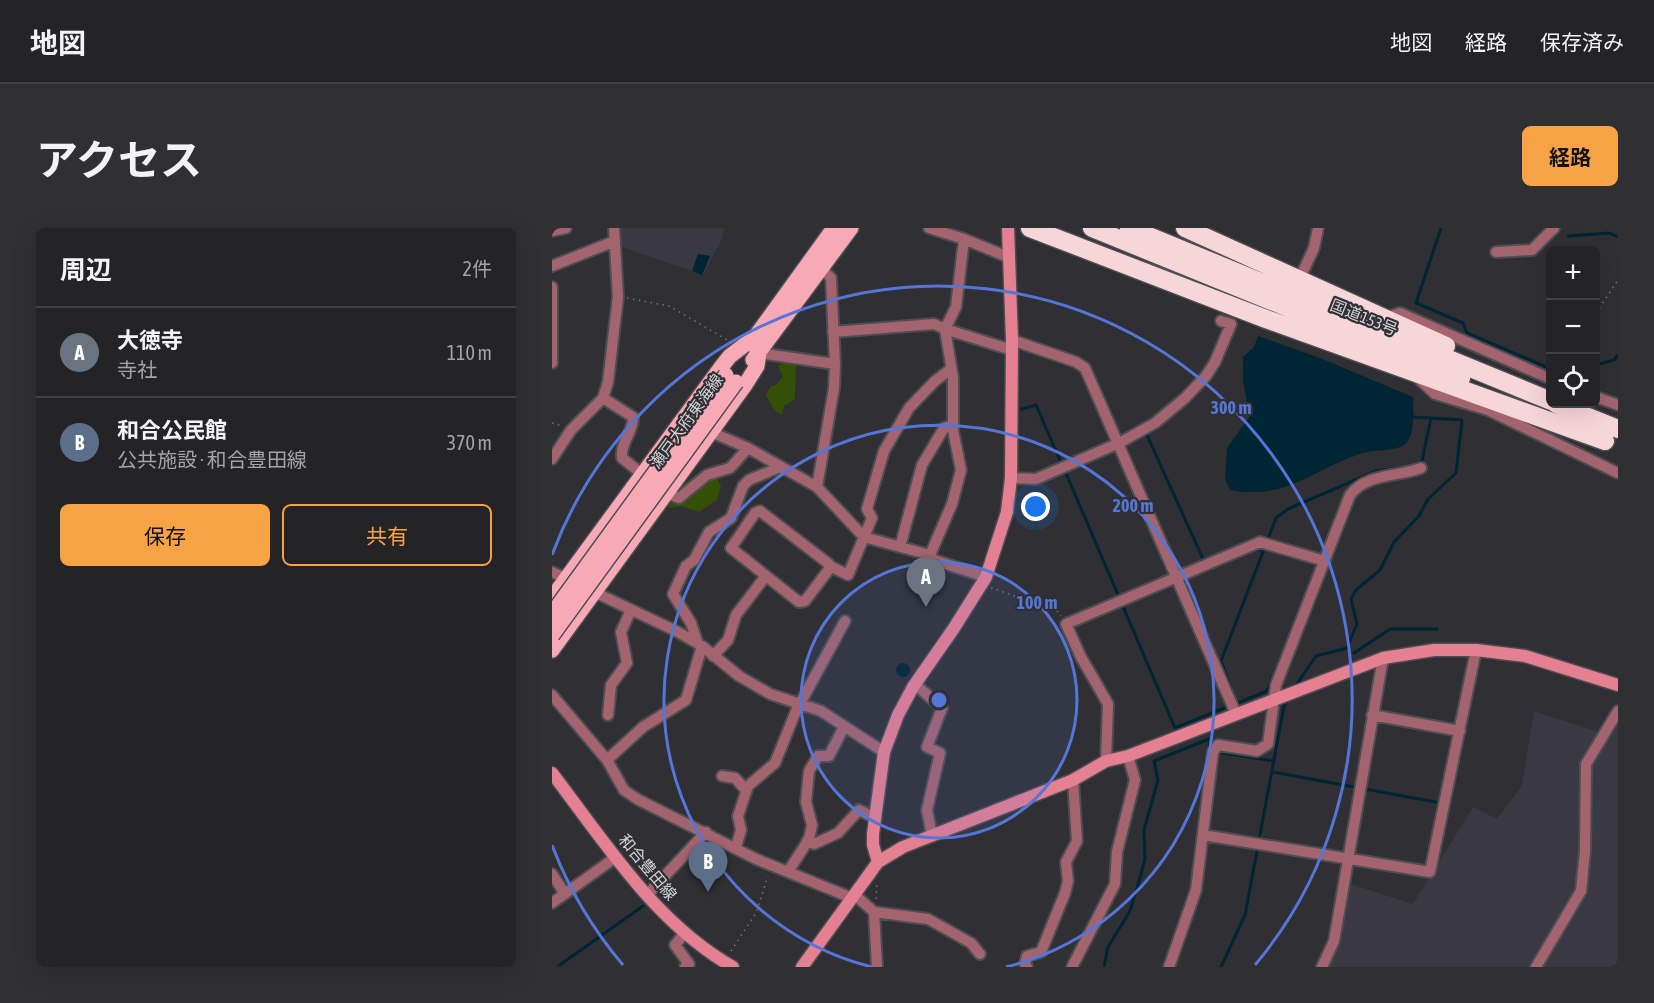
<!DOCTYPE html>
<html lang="ja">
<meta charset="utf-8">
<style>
body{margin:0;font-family:"Asap Condensed","Noto Sans JP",sans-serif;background:#302f32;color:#f1f3f6}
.controls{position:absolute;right:18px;top:18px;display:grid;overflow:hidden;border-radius:9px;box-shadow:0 6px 24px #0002}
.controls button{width:54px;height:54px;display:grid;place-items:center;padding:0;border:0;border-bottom:2px solid #414043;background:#242326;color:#f1f3f6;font:30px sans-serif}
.you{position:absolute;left:484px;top:279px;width:21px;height:21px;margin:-15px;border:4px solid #fff;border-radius:50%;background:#1a73e8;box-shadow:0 0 0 9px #1a73e833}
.badge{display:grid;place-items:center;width:39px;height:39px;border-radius:50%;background:#f5a345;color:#fff;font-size:20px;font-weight:700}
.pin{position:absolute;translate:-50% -50px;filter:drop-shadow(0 2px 3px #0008)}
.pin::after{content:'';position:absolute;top:32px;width:21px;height:18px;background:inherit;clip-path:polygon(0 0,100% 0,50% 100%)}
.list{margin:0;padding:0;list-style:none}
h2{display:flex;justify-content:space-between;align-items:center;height:78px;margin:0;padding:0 24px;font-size:26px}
h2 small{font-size:20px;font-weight:400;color:#a3a4a7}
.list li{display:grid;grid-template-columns:39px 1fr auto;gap:18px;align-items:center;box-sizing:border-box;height:90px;padding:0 24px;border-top:2px solid #414043}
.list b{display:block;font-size:22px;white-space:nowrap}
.list p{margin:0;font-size:20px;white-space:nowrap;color:#a3a4a7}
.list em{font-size:20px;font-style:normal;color:#a3a4a7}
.actions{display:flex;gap:12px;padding:18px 24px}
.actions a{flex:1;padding:14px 0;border:2px solid #f5a345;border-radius:9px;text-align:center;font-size:21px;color:#f5a345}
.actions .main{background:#f5a345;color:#111}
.icon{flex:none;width:33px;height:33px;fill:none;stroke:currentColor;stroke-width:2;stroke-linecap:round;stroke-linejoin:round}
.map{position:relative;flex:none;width:1066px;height:739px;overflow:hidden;border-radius:9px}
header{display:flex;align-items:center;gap:36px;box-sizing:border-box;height:84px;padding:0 30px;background:#242326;border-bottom:2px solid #414043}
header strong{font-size:28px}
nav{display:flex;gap:33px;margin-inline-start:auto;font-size:21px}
.intro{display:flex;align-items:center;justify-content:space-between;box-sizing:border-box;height:144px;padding:0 36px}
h1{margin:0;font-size:42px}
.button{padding:15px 27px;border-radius:9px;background:#f5a345;color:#111;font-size:21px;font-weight:700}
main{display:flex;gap:36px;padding:0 36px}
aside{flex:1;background:#242326;border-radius:9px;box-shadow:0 6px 24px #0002}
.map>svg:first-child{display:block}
.built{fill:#3a3842}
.green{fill:#354f07}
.water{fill:#002534}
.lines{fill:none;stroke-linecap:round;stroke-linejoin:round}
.stream{stroke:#002534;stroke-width:3}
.street-casing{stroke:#4e4d51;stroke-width:14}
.secondary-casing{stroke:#4e4d51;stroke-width:15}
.primary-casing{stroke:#4e4d51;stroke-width:18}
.highway-casing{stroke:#4e4d51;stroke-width:21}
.path{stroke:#757578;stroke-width:1.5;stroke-dasharray:1.5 4.5;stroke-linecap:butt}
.street{stroke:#a4646f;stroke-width:10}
.secondary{stroke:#e57f92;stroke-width:12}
.primary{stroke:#f8a9b6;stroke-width:15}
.highway{stroke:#f7d6da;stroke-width:18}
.primary-bridge-casing{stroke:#4e4d51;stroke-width:18;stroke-linecap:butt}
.primary-bridge{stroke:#f8a9b6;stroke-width:15}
.ring{fill:none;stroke:#5476d8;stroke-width:3}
.labels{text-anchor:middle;stroke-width:4.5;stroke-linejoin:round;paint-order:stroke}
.street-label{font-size:16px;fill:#d4d4d7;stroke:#302f33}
.centre{fill:#5476d8;stroke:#302f33;stroke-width:3}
.ring-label{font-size:18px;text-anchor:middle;font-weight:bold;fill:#5476d8;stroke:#302f33;stroke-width:4.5;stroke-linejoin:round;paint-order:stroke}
</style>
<header>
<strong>地図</strong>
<nav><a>地図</a><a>経路</a><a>保存済み</a></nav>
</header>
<div class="intro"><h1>アクセス</h1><a class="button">経路</a></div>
<main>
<aside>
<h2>周辺<small>2件</small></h2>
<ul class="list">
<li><span class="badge" style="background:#6b7280">A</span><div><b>大徳寺</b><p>寺社</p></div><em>110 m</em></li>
<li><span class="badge" style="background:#5c6f8a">B</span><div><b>和合公民館</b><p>公共施設 · 和合豊田線</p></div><em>370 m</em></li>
</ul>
<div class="actions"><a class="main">保存</a><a>共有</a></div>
</aside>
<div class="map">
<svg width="1066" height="739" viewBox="0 0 1066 739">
<rect width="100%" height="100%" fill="#302f33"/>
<path class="built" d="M68 0H172L170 11 151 47 68 18Z
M982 483 1059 508 1066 497V739H773L785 711 798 656 861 676 921 579 945 591 970 558Z"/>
<path class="green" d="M233 134 244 137 243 171 232 178 230 186 223 183 214 167 219 158 224 157 231 149 226 138Z
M163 247 169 258 165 272 147 284 129 278 117 280 119 274H123Z"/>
<path class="water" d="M146 26 158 28 150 47 140 43Z
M706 108 768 130 861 169C861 182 864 208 852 217 841 224 824 221 811 225 760 241 735 273 678 262L673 251 675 220 698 188 691 154V129L702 119Z
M344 442a7 7 0 1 1 14 0a7 7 0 1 1-14 0Z"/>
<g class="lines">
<path class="stream" d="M889 0 864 75 911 95 915 105 999 141
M1016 8 1057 5 1066 9
M1044 137 1062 132 1066 127
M470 181 484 177 510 237
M594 205 656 342 702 322H712
M513 243 623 500 677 478
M802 425 838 401H885
M742 460 764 428 795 420 805 396 799 371 804 362 828 342 842 314 867 288 876 271 904 245 910 192 861 189
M684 474 669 433 724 290 736 281 824 243 862 238 870 233 879 190
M683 476 715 463 734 418
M665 524 722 533
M721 544 889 575
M5 739 91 678
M552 739 556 719 578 683 588 650 593 630 592 602 606 552 602 533 657 511 658 523
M669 739 693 687 732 478 736 471"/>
<g class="street-casing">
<path id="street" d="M0 3 14 0
M412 11 456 29
M944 24 980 22 1002 0
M0 38 63 13
M269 40 279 50 283 136 282 160 265 259 312 309 378 327 382 332 434 349
M747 52 762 20 766 0
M0 59V135
M833 90 848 85 999 151
M281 104 382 96 393 101 404 79 412 11 377 0
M460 112 524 134 533 140 684 486
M207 125 283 136
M865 149 883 166 936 182 1066 245
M1044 169 1066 177
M51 170 81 189C82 204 68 214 70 230L90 246
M159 204 196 220
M0 231 19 202 51 170 56 154 66 69 62 0
M459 250 484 251 567 215 603 195 633 170 654 148 663 134 679 96 669 93
M114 265 127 270 155 247 178 240 196 220 265 259
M208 283 277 336 278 340 253 373 247 374 179 320 203 285Z
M348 319 370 237 392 200 401 197
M378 327 400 276 409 242 401 202V150L393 101 460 122
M278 338 296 347 320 290 315 281 332 223 357 180 383 153 399 141
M0 344 19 353
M38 362 126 404 150 418 187 448 218 466 269 483 332 524
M146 416 139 395 121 366 134 338 142 332 157 304 179 290 191 258 197 252 228 239
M161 428 176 412 184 387 213 349
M363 456 390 480 375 519 388 525 375 582 380 608
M0 467 55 532 72 562 85 571 204 631 300 670
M56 487 59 457 75 435 69 404 79 382
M820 487 908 503
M55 532 91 499 134 472 150 418
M554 533 556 476 529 429 514 396 708 314 773 333
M170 548 183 550 194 562
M651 607 878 644 924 422
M255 613 262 616 286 605 307 582 323 590
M184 619 189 602 186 588 196 558 223 535 244 483 293 393
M236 644 257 611 260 597 254 574 257 543 266 528H277L292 499
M0 646 13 666
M95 667 154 604
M303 667 322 684 376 691 419 715 428 726
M0 675 64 629
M322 684 325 739
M132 706 123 717 137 736 133 739
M475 739 473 736 475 728 489 724 513 665 516 653 514 634 525 613 521 552
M520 739 563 656 565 624 583 552 576 528
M617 739 644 662 661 524 666 517 705 523 716 516 724 457 798 267C815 245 846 249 869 240
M770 739 782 713 831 430
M984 739 1029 663 1033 623 1034 536 1066 483"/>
</g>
<g class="secondary-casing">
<path id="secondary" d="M0 545C53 614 103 695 181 739
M326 634 321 617V606L332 524 346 487 361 459 402 400 434 349 455 284 459 250 460 112 456 0
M250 739 326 634 351 619 521 552 554 533 576 528 831 430 882 422H924L973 428 1066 457"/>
</g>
<g class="primary-casing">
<path id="primary" d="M198 116 282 0
M201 132 299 0
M0 370 170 138 178 128 203 109
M0 422 193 157 205 138 207 125"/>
</g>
<g class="highway-casing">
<path id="highway" d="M478 0 714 91 1053 213
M540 0 909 150
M577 0 999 173
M633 0 894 118
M1004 176 1066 201"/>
</g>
<path class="path" d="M75 70 117 78 177 113
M1044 85 1066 52
M0 195 10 198
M439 360C448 362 457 367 467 369 491 374 489 362 509 388
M324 671 325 655
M179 723 204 685 216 648"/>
<use href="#street" class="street"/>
<use href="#secondary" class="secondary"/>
<use href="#primary" class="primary"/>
<use href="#highway" class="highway"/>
<g class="primary-bridge-casing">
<path id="primary-bridge" d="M0 386 174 147
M0 407 184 154"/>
</g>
<use href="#primary-bridge" class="primary-bridge"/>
</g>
<circle cx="387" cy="472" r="138" fill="#5476d8" fill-opacity=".12"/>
<g class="ring">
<circle cx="387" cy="472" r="138"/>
<path d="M320 739A275 275 0 1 1 454 739"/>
<path d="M71 737A413 413 0 0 1 0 617M0 327A413 413 0 1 1 703 737"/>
</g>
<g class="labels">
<g class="street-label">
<text transform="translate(812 89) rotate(22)" y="6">国道153号</text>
<text transform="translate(134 193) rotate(-54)" y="6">瀬戸大府東海線</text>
<text transform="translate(96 639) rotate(50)" y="6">和合豊田線</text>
</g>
</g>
<circle cx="387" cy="472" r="9" class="centre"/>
<g class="ring-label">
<text x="679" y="186">300 m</text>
<text x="581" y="284">200 m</text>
<text x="485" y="381">100 m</text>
</g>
</svg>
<div class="controls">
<button>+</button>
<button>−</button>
<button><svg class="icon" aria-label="locate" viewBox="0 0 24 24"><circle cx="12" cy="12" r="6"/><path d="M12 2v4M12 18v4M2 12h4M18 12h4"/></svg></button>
</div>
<div class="you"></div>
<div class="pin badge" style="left:374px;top:379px;background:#6b7280">A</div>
<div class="pin badge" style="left:156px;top:664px;background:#5c6f8a">B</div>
</div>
</main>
